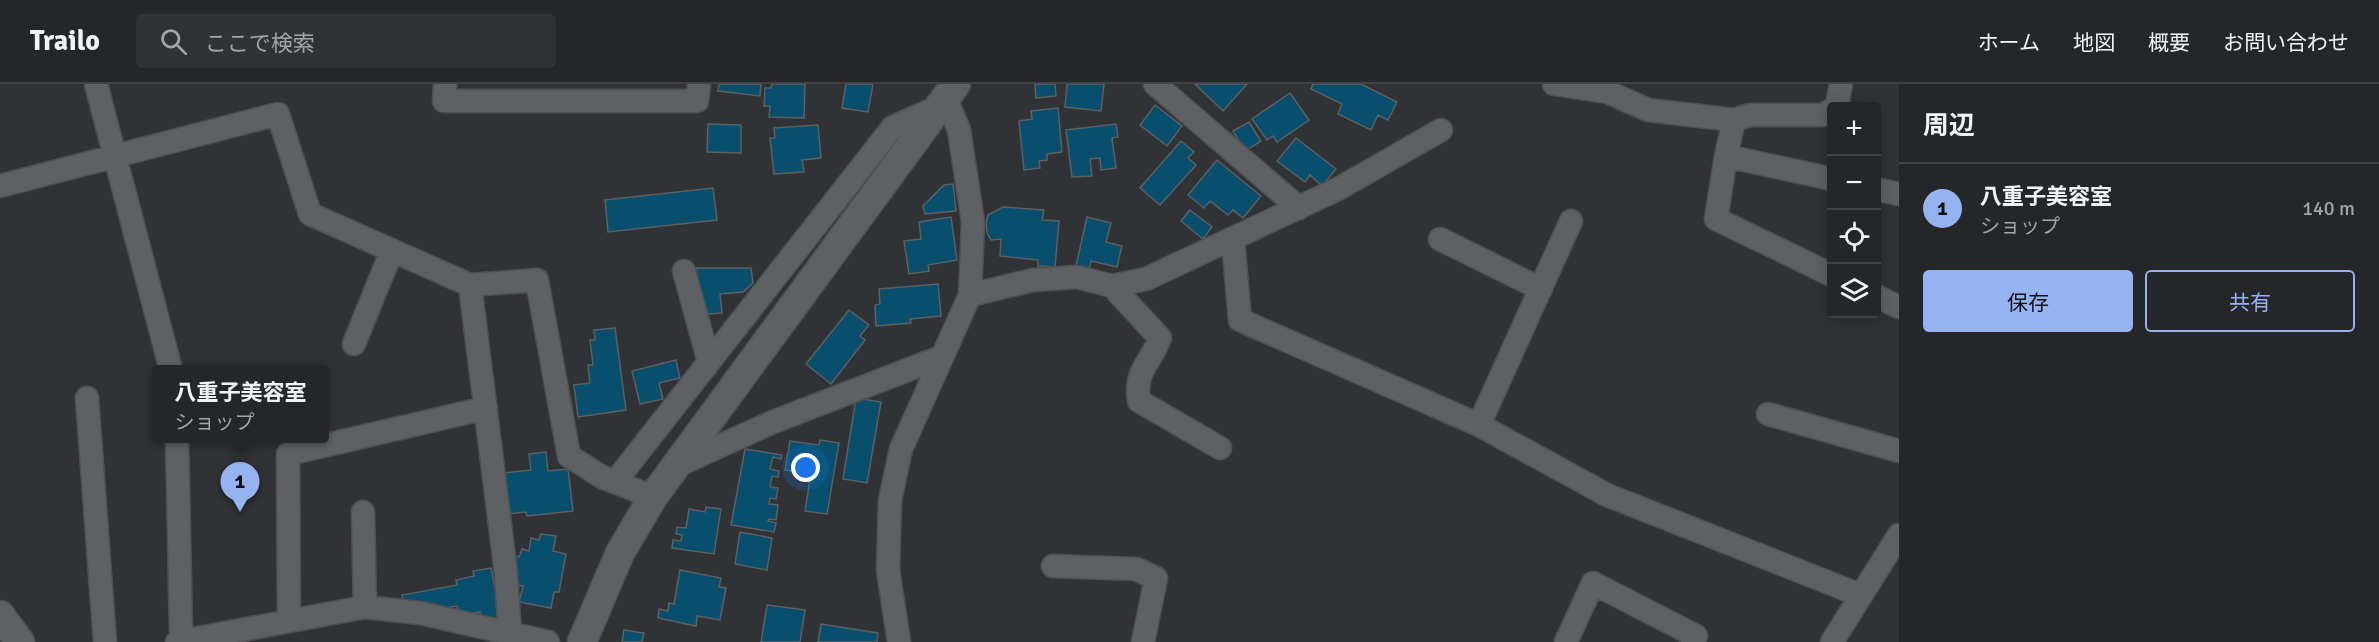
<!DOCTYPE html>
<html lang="ja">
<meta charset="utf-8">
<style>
body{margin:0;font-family:Signika,"Noto Sans JP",sans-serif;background:#303234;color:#f1f3f6}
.controls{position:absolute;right:18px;top:18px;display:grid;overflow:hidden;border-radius:6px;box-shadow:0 3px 15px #0003}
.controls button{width:54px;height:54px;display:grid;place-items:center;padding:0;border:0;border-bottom:2px solid #414345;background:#242628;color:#f1f3f6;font:30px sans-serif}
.you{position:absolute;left:806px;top:384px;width:21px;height:21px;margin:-15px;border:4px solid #fff;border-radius:50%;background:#1a73e8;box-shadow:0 0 0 9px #1a73e833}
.badge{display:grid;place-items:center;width:39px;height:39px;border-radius:50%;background:#95b2f1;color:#111;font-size:20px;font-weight:700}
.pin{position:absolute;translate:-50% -50px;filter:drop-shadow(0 2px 3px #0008)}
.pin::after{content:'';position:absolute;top:32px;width:21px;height:18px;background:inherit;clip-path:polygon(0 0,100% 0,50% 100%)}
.popup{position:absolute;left:152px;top:281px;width:177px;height:78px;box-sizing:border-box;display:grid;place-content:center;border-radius:6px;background:#242628;filter:drop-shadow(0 2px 4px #0005);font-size:20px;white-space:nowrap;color:#a3a5a8}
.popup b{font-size:22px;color:#f1f3f6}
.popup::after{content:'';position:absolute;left:50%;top:100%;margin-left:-12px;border:12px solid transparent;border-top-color:#242628}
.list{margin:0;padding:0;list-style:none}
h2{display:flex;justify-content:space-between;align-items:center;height:78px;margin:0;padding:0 24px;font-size:26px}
h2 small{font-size:20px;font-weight:400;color:#a3a5a8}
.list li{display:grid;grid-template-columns:39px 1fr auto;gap:18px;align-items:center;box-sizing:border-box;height:90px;padding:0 24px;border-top:2px solid #414345}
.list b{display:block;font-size:22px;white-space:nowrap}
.list p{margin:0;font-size:20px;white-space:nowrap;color:#a3a5a8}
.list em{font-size:20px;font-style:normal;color:#a3a5a8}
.actions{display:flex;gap:12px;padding:18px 24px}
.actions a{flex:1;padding:14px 0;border:2px solid #95b2f1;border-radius:6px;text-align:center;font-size:21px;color:#95b2f1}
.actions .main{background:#95b2f1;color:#111}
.icon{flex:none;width:33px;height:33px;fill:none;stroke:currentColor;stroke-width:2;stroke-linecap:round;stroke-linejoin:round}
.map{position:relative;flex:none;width:1899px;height:558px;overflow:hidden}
header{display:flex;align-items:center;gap:36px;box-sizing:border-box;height:84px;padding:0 30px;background:#242628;border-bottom:2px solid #414345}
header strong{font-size:28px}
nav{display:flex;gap:33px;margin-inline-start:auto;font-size:21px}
.search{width:420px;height:54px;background:#303234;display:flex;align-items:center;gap:15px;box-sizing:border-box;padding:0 21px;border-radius:6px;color:#a3a5a8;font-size:22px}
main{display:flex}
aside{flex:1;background:#242628}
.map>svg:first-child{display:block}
.building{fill:#074f6d;stroke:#5d6163;stroke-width:1.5}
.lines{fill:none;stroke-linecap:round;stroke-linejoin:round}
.minor-casing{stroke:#4f5052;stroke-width:25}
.tertiary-casing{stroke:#4f5052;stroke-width:31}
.minor{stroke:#5e6164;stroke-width:22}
.tertiary{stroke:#5e6164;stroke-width:28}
</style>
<header>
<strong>Trailo</strong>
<div class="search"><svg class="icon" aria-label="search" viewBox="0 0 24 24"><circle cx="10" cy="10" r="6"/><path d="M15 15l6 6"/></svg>ここで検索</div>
<nav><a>ホーム</a><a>地図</a><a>概要</a><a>お問い合わせ</a></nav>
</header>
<main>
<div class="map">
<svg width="1899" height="558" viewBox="0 0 1899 558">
<rect width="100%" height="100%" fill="#303235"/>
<path class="building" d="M719 0H761L760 12 718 7Z
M772 0H805L804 34 769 33 770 22H764L765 4H771Z
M846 0H873L868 28 842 24Z
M1035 0H1055L1056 12 1036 14Z
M1067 0H1104L1101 27 1065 23Z
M1195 0H1247L1223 27Z
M1313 0H1361L1397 18 1388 36 1378 31 1371 46 1338 30 1342 20 1311 5Z
M1290 9 1309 36 1277 58 1273 52 1267 56 1252 35Z
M1155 21 1182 42 1167 62 1140 41Z
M1058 24 1062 68 1047 70V76L1039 77 1040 84 1024 86 1019 37 1032 35 1031 27Z
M1249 38 1261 57 1245 67 1233 47Z
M708 40 741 41V69L707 68Z
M1116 40 1118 53 1112 54 1116 84 1101 86 1100 74 1090 75 1092 92 1072 93 1066 46Z
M818 41 821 74 802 76 804 88 774 90 770 54H775L774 44Z
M1296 54 1336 85 1322 102 1310 91 1305 98 1277 77Z
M1181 57 1194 68 1188 74 1196 81 1160 121 1140 104Z
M1217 76 1261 112 1243 134 1233 126 1228 131 1210 117 1204 124 1188 111Z
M953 100 956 127 925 130 923 122 944 101Z
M713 104 717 136 608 148 605 116Z
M1003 123 1044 126 1042 136 1059 137 1055 183 1038 182V176L1000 172 1001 155 991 156 987 149 986 139 988 131Z
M1190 126 1212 143 1203 155 1181 137Z
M951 133 957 176 928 181 929 187 909 190 904 157 921 155 919 138Z
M1087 133 1111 139 1106 158 1122 162 1117 183 1091 177 1089 185 1076 182Z
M694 184H751L753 199 743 208 720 210 722 229 707 230Z
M938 200 941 232 910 235 911 239 876 242 875 221 880 220 879 205Z
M849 226 869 241 860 252 865 256 831 300 806 280Z
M615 244 626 326 578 333 574 301 590 299 588 281H593L590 256H595L594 246Z
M676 276 680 294 659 299 663 315 640 320 632 287Z
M856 314 881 318 867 399 843 395Z
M820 356 839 359 827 430 805 427 811 389 785 386 790 357 819 361Z
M745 365 782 371 781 375 773 373 770 385 779 387 778 393 772 392 770 403 778 404 776 415 770 414 769 420 778 421 776 436 769 435 768 437 776 439 774 448 731 441Z
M546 368 548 387 568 385 573 427 527 432 526 428 507 430 503 389 531 386 529 370Z
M706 423 721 425 714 470 672 464 673 456 681 457 682 451 676 450 677 443 686 444 689 425 705 428Z
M740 448 772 454 767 486 735 480Z
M541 450 556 452 553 467 566 470 559 508H554L551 524 519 518 523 502 513 501 514 471 519 473 522 465 529 467 531 454 539 456Z
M491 484 502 539 482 537 480 528 460 532 457 522 432 526 403 520 402 511 457 501 456 496 474 492 473 487Z
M680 486 721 494 719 503 726 504 720 536 697 532 696 542 658 534 659 525 668 527 669 519 674 520Z
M767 521 805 526 800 558H761Z
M821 540 878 549 877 558H818Z
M624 546 644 549 642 558H622Z"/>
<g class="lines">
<g class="minor-casing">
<path id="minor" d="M96 0 171 286
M445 0 444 17H697L699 0
M1155 0 1299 124
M1554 0 1608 8 1648 26 1734 36
M1837 22 1841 0
M1726 72 1734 36 1750 31H1822L1832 26
M1832 95 1726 72 1716 135 1832 191
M0 102 278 30 310 130 470 201 537 196 569 372 602 393 653 413
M1876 105 1899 110
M1440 155 1541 205
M1233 156 1240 236 1479 341 1607 411 1860 511
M684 187 709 278
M470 201 505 481 510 548
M1112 202 1160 254C1150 281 1134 286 1139 317L1220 364
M970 211 1033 196 1077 193 1112 202 1146 195 1338 105 1441 46
M1876 212 1899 223
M354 260 392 166
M87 314 105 558
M1768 330 1899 367
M1479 341 1571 137
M177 354 181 547
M676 382 773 338 941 273
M615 398 893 43 938 23V19
M363 428 365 523
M1053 482 1136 485 1156 494 1143 558
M289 537 288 370 486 324
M177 558 365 523 420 529 548 558
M899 558 888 486 890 416 901 365 970 211 973 138 959 46 945 13
M1566 558 1593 499 1696 552 1692 558
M1832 558 1899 451"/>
</g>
<g class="tertiary-casing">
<path id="tertiary" d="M0 531 20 558
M582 558 620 469 653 413 956 0"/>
</g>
<use href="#minor" class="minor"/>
<use href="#tertiary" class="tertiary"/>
</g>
</svg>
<div class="controls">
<button>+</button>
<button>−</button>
<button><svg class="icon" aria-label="locate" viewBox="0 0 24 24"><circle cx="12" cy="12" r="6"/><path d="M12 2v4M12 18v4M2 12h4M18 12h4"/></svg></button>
<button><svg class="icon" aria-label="layers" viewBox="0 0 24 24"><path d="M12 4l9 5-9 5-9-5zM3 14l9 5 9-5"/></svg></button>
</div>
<div class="you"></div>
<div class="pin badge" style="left:240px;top:428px">1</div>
<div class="popup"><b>八重子美容室</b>ショップ</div>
</div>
<aside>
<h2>周辺<small></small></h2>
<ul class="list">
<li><span class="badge">1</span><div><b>八重子美容室</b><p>ショップ</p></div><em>140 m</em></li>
</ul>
<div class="actions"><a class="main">保存</a><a>共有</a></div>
</aside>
</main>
